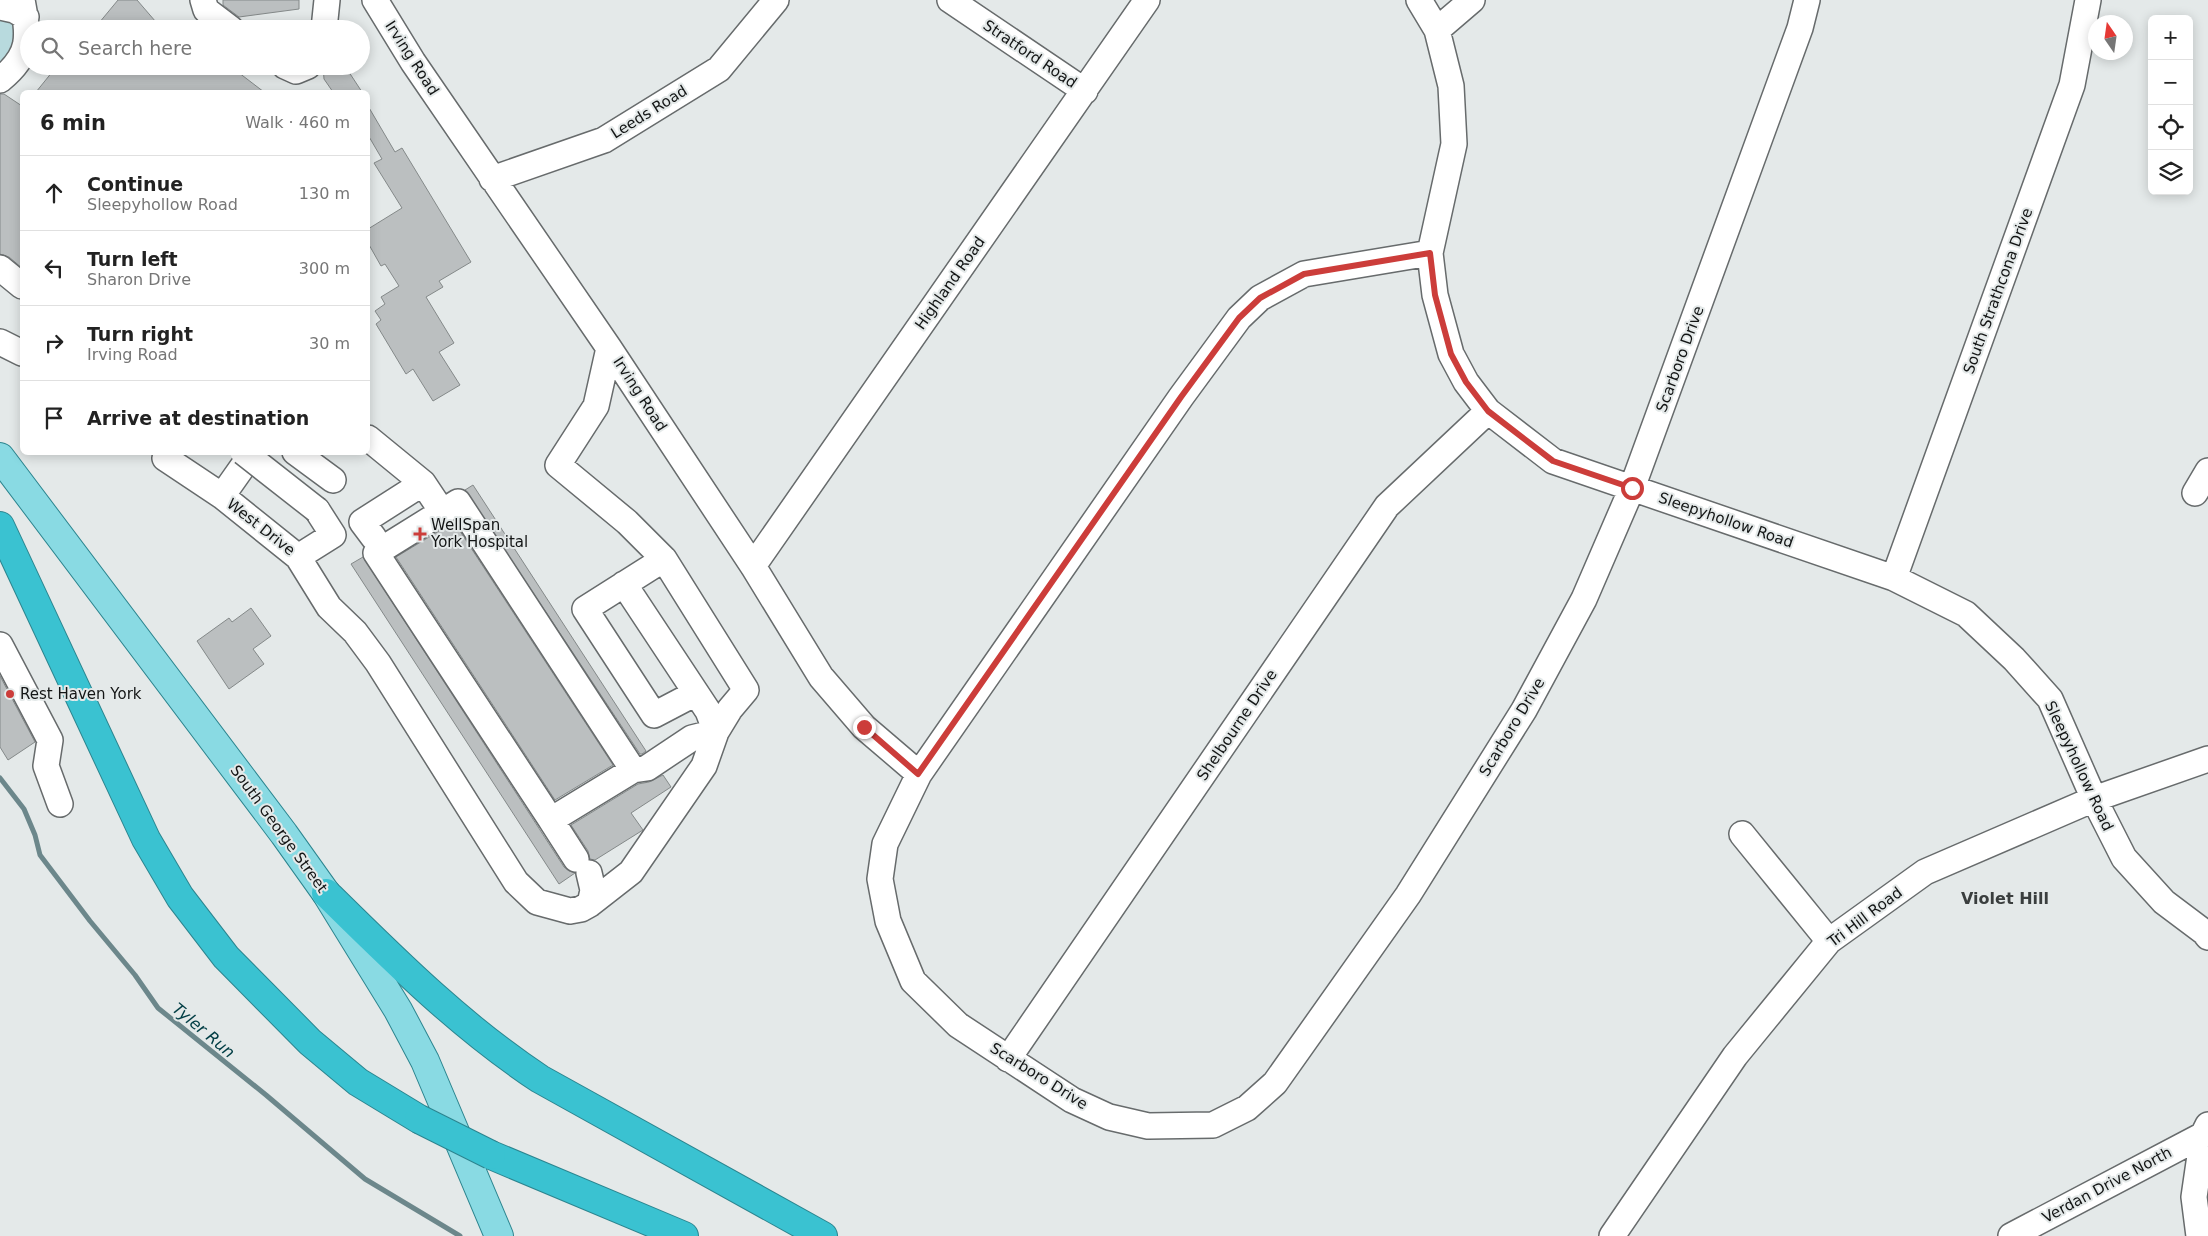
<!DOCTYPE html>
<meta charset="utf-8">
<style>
body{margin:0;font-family:"DejaVu Sans",sans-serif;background:#f6f6f6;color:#222}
.controls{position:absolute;right:15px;top:15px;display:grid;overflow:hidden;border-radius:8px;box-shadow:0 2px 12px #0003}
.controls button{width:45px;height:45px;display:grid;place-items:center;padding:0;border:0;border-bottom:1px solid #e0e0e0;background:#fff;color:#222;font:25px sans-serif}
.compass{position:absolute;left:2088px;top:15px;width:45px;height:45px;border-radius:50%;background:#fff;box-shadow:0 2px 12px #0003;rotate:347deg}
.stop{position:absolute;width:15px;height:15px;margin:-11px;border:4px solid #cc3d3a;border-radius:50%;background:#fff}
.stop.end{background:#cc3d3a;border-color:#fff;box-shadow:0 1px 5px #0008}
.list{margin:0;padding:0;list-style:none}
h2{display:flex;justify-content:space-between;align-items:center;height:65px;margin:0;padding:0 20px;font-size:21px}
h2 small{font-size:16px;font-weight:400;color:#767676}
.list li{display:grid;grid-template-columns:32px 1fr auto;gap:15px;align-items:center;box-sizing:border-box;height:75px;padding:0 20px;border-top:1px solid #e0e0e0}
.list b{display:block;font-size:19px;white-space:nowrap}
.list p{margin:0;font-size:16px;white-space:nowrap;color:#767676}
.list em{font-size:16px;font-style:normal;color:#767676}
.icon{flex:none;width:28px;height:28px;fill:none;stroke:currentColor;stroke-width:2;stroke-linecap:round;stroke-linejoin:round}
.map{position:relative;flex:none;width:2208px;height:1236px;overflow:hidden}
.search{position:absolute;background:#fff;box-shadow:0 2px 12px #0003;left:20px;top:20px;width:350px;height:55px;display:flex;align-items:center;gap:12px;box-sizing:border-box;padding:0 18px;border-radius:28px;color:#767676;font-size:19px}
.panel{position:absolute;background:#fff;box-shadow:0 2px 12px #0003;left:20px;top:90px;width:350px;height:365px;border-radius:8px}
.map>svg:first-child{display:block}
.green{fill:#b8dade}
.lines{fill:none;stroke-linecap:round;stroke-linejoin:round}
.stream{stroke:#6c878b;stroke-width:5}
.building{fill:#bbbfc0;stroke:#848989}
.minor-casing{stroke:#676b6c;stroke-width:28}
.major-casing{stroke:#2c858f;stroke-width:30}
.highway-casing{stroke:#2c858f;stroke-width:30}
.minor{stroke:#fff;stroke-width:25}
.major{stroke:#89dae3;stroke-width:28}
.highway{stroke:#3ac2d1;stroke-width:28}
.minor-bridge-casing{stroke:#676b6c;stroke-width:28;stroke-linecap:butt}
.highway-bridge-casing{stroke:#2c858f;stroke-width:30;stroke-linecap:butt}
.minor-bridge{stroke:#fff;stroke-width:25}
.highway-bridge{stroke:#3ac2d1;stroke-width:28}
.route{stroke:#cc3d3a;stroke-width:6}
.poi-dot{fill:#cc3d3a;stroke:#e4e9e9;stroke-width:2}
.labels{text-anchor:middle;stroke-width:4;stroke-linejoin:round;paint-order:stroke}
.street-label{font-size:15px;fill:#131515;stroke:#e4e9e9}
.poi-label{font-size:15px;fill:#131515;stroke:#e4e9e9;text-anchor:start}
.neighbourhood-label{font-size:16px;font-weight:bold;fill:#3a3e3e;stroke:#e4e9e9}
.water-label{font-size:16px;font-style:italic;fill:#003d44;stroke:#e4e9e9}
</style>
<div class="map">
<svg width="2208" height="1236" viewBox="0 0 2208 1236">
<rect width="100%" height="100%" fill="#e4e9e9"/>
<path class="green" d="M0 12 16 24 17 45 0 71Z"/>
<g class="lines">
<path class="stream" d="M0 778 24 809 35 835 40 855 90 921 135 975 158 1008 266 1095 365 1179 460 1236"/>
</g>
<path class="building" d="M118 0H137L162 29H94Z
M223 0H299V9L239 17 223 5Z
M57 66H230L264 92H36Z
M323 66H345L362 92H333L324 79Z
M0 94H4L22 106V268L9 257 0 254Z
M368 106 395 152 402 148 471 262 439 281 443 287 426 297 454 343 439 352 460 385 433 401 413 369 406 374 376 324 381 320 375 311 385 304 381 297 399 286 385 264 381 266 368 243V229L402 208 374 163 382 159 368 135Z
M473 485 646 751 642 754H640L465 490Z
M454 522 613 765 555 800 396 557Z
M363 557 564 867 569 871 575 873 559 884 351 564Z
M251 608 271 636 253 649 264 664 229 689 197 641 229 618 232 622Z
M0 676 35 742 8 760 0 747Z
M663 775 671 787 631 813 643 830 595 860 590 859 588 851 571 825 638 784 649 782Z"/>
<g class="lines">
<g class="minor-casing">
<path id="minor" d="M203 0 206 10 231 29
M375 0 413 62 609 348 753 566 821 677 864 727 919 774
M950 0 1085 91
M1419 0 1437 30 1451 86 1454 144 1430 253 1435 295 1451 354 1466 382 1488 411 1553 461 1894 578 1966 614 2014 659 2050 699 2094 799 2124 858 2164 902 2204 932 2208 937
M0 7 14 10 26 17
M324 29 327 0
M1437 30 1472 0
M285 66 296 71 308 66
M0 80C32 54 29 37 22 0
M492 179 604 140 719 69 776 0
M1430 253 1304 274 1260 298 1239 318 1181 397 919 774 885 844 880 879 888 921 913 981 958 1025 1072 1100 1109 1117 1148 1126 1213 1125 1247 1108 1275 1083 1408 895 1524 710 1584 599 1632 488 1800 28 1807 0
M0 268 22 286
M0 342 22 353
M609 348 596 406 558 465 627 522 664 559 585 609 654 715 696 693
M368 438 423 483 439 507
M295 452 333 480
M165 458 222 496 298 557 333 535 317 510
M2195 493 2208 471
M222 496 253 452
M374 538 362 522 423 483
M298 557 329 607 355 632 378 663 516 882 537 902 570 911 581 909 590 904 593 890 589 873
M753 566 1147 0
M1894 578 2072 85 2088 0
M0 645 50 740 46 766 60 804
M633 770 458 502 376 553 551 820 633 770 647 768 692 738 716 732 730 709 746 690 664 559
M551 820 576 859
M1742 834 1829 941
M590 904 631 872 704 766 716 732 708 711 624 584
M1008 1059 1387 506 1488 411
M1612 1236 1735 1056 1829 941 1925 872 2094 799 2208 759
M2011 1236 2203 1135
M2199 1236 2194 1197 2203 1135 2208 1125"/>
</g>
<g class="major-casing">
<path id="major" d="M0 457 284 834 326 893 398 1010 425 1061 499 1236"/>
</g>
<g class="highway-casing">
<path id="highway" d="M0 526 146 839 180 897 226 957 310 1042 358 1082 419 1119
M326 893C394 960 460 1026 540 1079L823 1236
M491 1155 684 1236"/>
</g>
<use href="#minor" class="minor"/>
<use href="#major" class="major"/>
<use href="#highway" class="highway"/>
<g class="minor-bridge-casing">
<path id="minor-bridge" d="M243 452 317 510"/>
</g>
<g class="highway-bridge-casing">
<path id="highway-bridge" d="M419 1119 491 1155"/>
</g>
<use href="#minor-bridge" class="minor-bridge"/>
<use href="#highway-bridge" class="highway-bridge"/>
</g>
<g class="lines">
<path class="route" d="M864 727 918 774 1181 397 1239 318 1260 298 1304 274 1430 253 1435 295 1451 354 1466 382 1488 411 1553 461 1632 488"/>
</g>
<g class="poi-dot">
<path d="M417.5 526.5h5v5h5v5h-5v5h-5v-5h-5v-5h5z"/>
<circle cx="10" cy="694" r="5"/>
</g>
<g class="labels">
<g class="street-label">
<text transform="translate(1030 54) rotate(34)" y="5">Stratford Road</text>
<text transform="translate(412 58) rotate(57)" y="5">Irving Road</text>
<text transform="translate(649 112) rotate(-32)" y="5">Leeds Road</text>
<text transform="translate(950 283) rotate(-55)" y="5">Highland Road</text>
<text transform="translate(1998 291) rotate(-70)" y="5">South Strathcona Drive</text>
<text transform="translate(1680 359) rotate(-70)" y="5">Scarboro Drive</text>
<text transform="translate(640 394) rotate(57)" y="5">Irving Road</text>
<text transform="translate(1726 520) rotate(19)" y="5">Sleepyhollow Road</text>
<text transform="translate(261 527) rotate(38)" y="5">West Drive</text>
<text transform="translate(1237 725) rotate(-56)" y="5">Shelbourne Drive</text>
<text transform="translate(1512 727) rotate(-59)" y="5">Scarboro Drive</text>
<text transform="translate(2079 766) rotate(65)" y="5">Sleepyhollow Road</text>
<text transform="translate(279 829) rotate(54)" y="5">South George Street</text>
<text transform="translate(1865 917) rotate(-37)" y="5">Tri Hill Road</text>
<text transform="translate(1039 1076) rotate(32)" y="5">Scarboro Drive</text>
<text transform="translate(2107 1185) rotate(-28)" y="5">Verdan Drive North</text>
</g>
<g class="poi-label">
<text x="431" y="530">WellSpan<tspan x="431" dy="17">York Hospital</tspan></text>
<text x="20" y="699">Rest Haven York</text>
</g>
<g class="neighbourhood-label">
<text x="2005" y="904">Violet Hill</text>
</g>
<g class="water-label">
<text transform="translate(204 1030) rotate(40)" y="6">Tyler Run</text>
</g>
</g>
</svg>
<div class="controls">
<button>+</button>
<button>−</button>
<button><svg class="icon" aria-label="locate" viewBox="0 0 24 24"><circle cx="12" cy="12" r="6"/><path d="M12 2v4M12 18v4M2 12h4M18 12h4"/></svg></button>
<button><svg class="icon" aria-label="layers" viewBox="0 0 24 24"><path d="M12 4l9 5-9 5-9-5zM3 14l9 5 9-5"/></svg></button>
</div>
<svg class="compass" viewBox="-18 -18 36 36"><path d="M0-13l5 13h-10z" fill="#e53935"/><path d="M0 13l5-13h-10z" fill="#767676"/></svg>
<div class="stop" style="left:1632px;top:488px"></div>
<div class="stop end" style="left:864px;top:727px"></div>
<div class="search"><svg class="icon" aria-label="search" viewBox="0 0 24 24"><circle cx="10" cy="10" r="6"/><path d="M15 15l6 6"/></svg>Search here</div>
<section class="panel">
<h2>6 min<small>Walk · 460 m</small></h2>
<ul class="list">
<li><svg class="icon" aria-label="ahead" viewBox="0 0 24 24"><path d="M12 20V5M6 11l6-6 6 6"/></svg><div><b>Continue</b><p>Sleepyhollow Road</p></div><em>130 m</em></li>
<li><svg class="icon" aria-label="left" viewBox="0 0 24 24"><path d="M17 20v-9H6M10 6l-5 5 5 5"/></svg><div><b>Turn left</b><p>Sharon Drive</p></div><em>300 m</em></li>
<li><svg class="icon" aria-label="right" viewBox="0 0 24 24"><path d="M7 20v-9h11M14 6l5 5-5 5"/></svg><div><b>Turn right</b><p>Irving Road</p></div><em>30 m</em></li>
<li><svg class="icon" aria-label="arrive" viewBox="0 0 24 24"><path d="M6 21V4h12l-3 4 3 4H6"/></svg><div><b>Arrive at destination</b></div></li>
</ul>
</section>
</div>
